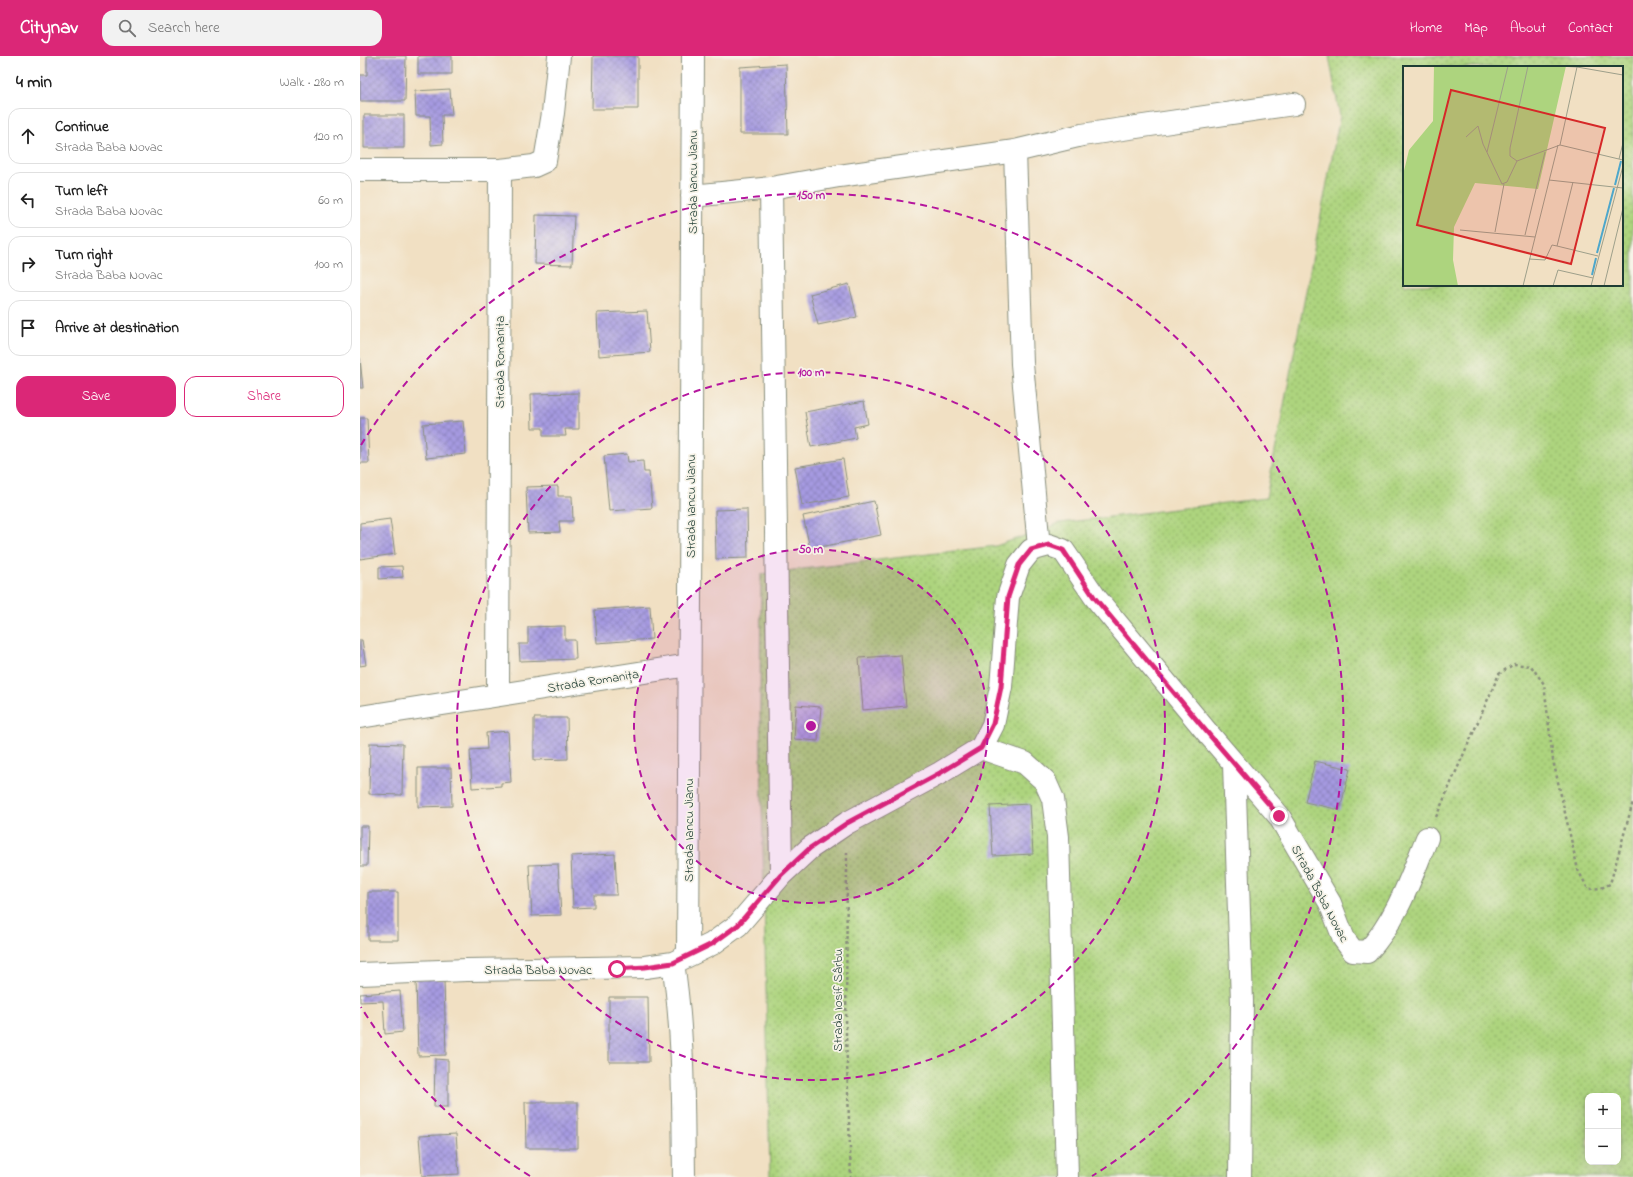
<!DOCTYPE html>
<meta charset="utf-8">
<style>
body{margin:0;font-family:"Indie Flower",sans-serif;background:#f2f2f2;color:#222}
.controls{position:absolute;right:12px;bottom:12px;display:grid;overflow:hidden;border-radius:8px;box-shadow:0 4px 16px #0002}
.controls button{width:36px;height:36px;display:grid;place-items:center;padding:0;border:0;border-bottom:1px solid #e0e0e0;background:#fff;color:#222;font:20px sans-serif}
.stop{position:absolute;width:12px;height:12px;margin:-9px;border:3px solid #db2777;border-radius:50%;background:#fff}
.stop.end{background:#db2777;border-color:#fff;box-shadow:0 1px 4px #0008}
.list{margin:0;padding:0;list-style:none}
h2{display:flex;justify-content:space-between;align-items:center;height:52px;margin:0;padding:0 16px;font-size:17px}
h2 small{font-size:13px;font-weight:400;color:#767676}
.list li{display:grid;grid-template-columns:26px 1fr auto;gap:12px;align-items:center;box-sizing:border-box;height:56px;margin:0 8px 8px;padding:0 8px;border:1px solid #e0e0e0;border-radius:12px}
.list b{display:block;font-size:15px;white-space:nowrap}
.list p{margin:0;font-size:13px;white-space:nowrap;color:#767676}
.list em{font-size:13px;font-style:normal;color:#767676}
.actions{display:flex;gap:8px;padding:12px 16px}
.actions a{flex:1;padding:9px 0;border:1px solid #db2777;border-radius:12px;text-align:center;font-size:14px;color:#db2777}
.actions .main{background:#db2777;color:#fff}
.icon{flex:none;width:22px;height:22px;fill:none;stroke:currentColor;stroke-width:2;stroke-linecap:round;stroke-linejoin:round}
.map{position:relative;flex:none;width:1273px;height:1121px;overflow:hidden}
header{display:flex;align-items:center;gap:24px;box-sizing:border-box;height:56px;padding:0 20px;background:#db2777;color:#fff}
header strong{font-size:19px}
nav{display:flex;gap:22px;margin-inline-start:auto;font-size:14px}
.search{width:280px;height:36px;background:#f2f2f2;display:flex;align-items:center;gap:10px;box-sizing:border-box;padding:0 14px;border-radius:12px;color:#767676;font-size:15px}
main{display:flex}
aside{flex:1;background:#fff}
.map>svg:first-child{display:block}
.grass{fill:url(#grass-dots);stroke:#668859;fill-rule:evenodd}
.building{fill:url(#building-cross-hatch)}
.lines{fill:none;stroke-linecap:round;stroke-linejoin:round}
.street-casing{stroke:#888e7c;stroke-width:24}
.path{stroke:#888e7c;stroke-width:2.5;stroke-dasharray:3 3;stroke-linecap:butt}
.street{stroke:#fff;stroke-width:22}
.route{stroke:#db2777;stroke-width:5}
.ring{fill:none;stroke:#b5179e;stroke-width:2;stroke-dasharray:7 5}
.labels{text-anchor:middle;stroke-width:3.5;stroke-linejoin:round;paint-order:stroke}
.street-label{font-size:13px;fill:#1f3d34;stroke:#f7f3e8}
.inset-river{fill:none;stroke:#4da7cb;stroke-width:2}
.inset-road{fill:none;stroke:#9d9f8a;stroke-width:1}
.view{fill:#d62828;fill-opacity:0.15;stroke:#d62828;stroke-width:2}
.inset-edge{fill:none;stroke:#1f3d34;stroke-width:2}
.centre{fill:#b5179e;stroke:#f7f3e8;stroke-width:2}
.ring-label{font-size:12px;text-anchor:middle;font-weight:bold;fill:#b5179e;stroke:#f7f3e8;stroke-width:3.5;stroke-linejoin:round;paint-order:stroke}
</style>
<header>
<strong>Citynav</strong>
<div class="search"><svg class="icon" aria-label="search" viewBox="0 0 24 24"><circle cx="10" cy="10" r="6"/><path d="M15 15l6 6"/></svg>Search here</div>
<nav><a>Home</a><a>Map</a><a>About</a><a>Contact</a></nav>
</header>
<main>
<aside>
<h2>4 min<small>Walk · 280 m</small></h2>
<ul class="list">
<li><svg class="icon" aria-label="ahead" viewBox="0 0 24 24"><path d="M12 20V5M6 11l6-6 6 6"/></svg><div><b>Continue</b><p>Strada Baba Novac</p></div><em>120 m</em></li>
<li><svg class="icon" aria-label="left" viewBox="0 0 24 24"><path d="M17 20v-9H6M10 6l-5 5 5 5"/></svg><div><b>Turn left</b><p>Strada Baba Novac</p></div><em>60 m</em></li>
<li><svg class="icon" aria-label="right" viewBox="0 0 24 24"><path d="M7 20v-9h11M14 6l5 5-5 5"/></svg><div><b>Turn right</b><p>Strada Baba Novac</p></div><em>100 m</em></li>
<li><svg class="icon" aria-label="arrive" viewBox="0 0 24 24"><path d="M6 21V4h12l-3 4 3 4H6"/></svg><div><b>Arrive at destination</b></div></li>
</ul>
<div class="actions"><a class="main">Save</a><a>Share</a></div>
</aside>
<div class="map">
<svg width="1273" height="1121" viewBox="0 0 1273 1121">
<defs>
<pattern id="grass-dots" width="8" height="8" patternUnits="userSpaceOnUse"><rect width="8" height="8" fill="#add47e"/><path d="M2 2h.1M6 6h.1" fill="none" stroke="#8cad68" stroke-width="1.8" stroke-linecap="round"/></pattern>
<pattern id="building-cross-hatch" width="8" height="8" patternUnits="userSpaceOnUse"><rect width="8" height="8" fill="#a69ae1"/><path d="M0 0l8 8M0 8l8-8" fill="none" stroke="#877fb7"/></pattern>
</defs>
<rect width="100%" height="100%" fill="#f7f3e8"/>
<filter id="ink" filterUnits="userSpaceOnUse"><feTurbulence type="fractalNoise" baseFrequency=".025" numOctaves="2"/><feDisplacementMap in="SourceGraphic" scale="8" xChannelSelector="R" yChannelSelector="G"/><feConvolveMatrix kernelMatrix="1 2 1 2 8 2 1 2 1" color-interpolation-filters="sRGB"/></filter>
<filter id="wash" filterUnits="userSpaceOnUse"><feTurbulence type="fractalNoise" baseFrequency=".012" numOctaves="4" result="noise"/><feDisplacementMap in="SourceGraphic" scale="16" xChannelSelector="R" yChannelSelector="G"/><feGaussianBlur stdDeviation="0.9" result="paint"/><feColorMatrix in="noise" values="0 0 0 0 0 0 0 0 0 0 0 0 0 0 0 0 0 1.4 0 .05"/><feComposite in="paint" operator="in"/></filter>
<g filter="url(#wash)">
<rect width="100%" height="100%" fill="#f1e0c3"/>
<path class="grass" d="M969 0H1273V1121H410L400 651 401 518 636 490 700 467 906 442 980 60ZM1044 11H1262V229H1044ZM1228 1040H1258V1106H1228Z"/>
<g id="blocks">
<path class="building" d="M7 0H46L45 45H0V19H7Z
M58 0H92V18H58Z
M233 0H278V53H232Z
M426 8 428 78H380V11Z
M90 33 92 59H82L83 88 71 89 70 60H56L55 35Z
M4 59H44V92H4Z
M176 159 214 160 212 209 175 208Z
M489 228 497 261 458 269 450 238Z
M287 255 290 296 239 300 237 257Z
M0 302 3 332H0Z
M219 337V373H205L206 380H183V372H172L171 338Z
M504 345 508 368 494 371 496 382 451 391 445 356Z
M0 362H7L9 407H0Z
M103 365 106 398 66 402 63 368Z
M267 398 268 406 283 405 284 416H289L292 452 249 455 244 400Z
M483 403 489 441 442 449 435 411Z
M198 430V440H212L213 465H199L200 476 168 477 166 431Z
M514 445 521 479 450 493 443 460Z
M387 453 388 502 356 503 355 454Z
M30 463 35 498 0 503V467Z
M42 510 43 521 19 523V511Z
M290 550 292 583 237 587 235 554Z
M205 570V584H215L216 603 160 605 159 588H168V571Z
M0 584H2L6 609 0 610Z
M541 599 546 650 503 654 499 602Z
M436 649 461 651 458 685 434 683Z
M174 662H207L208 703 174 704Z
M148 675 151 726 141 727V730L112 732 110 694 127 693 126 677Z
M10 687 43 688 42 739 9 738Z
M955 705 990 713 980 754 945 746Z
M58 712H91L92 750 58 751Z
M670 748 673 798 633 800 630 750Z
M0 770H8L7 810H0Z
M255 798 257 839H234V851L213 852 211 800Z
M198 808 201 859 172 860 169 809Z
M8 836H38V884H8Z
M56 923H84L86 999 58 1000Z
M40 935 43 976 25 978 23 945 0 946V938Z
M249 941H288L289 1006H249Z
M75 1003 88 1004V1051H74Z
M165 1046H218V1092H166Z
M96 1078 99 1118 62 1120 59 1080Z"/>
</g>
</g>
<g filter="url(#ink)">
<use href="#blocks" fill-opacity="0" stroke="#888e7c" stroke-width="1"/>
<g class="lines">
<g class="street-casing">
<path id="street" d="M655 95 662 308 679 491
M0 114H140L138 638
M140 114 174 110 185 105 193 57 199 0
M411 132 421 819
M332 140 411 132 479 120 655 95 722 79 934 48
M0 661 329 609
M621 692 665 707 685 725 693 743 698 781 707 1121
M874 708 882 946 880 1121
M328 899 333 0
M313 907C324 978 323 1049 324 1121
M0 918 107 914 285 911 313 907 352 888 378 869 421 819 450 792 487 767 580 717 621 692 633 669 641 631 648 541 659 509 671 494 689 489 703 494 735 541 846 675 919 760 970 847 984 883 993 895 1007 896C1037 864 1051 821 1067 782"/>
</g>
<path class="path" d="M1076 761 1139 618 1154 608 1171 610 1184 628 1193 704 1218 814 1228 833 1241 832 1250 828 1273 746
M487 796 486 979 491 1121"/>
<use href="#street" class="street"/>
</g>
</g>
<g class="lines" filter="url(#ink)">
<path class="route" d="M257 913 285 911 313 907 352 888 378 869 421 819 450 792 487 767 580 717 621 692 633 668 641 631 648 541 659 509 671 494 689 489 703 494 734 541 846 675 919 760"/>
</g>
<circle cx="451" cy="670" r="177" fill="#b5179e" fill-opacity=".12"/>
<g class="ring">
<circle cx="451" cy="670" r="177"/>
<circle cx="451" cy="670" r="354"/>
<path d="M170 1120A531 531 0 0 1 1 951M1 389A531 531 0 1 1 732 1120"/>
</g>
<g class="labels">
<g class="street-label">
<text transform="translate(332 126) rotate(-90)" y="5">Strada Iancu Jianu</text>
<text transform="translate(139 306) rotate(-90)" y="5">Strada Romanița</text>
<text transform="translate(330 450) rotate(-90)" y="5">Strada Iancu Jianu</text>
<text transform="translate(233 624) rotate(-9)" y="5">Strada Romanița</text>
<text transform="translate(328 774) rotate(-90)" y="5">Strada Iancu Jianu</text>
<text transform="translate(961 837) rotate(62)" y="5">Strada Baba Novac</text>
<text x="178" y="918">Strada Baba Novac</text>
<text transform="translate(477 944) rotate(-90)" y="5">Strada Iosif Sârbu</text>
</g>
</g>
<g transform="translate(1043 10)">
<rect width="220" height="220" fill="#f1e0c3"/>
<path d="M31 0H163L135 123 72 117 51 161 50 194 55 220H0V109L6 84 30 55Z" fill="#add47e"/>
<path class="inset-river" d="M212 119 218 95M194 187 211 122M189 209 193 192"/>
<path class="inset-road" d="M155 0 174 1 220 9M63 71 75 60 80 78 99 118 104 116 114 95 157 79 220 94M157 79 174 1M84 86 105 0M216 93 220 77M114 95 107 90V82L125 0M146 114 220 122M170 116 154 180 195 190M57 164 132 171M92 166 101 118M122 169 142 86M126 193 142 194 149 179 154 180M120 220 155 79M150 220 155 204 190 212M188 220 220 100M201 220 220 142"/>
<path class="view" d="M48 24 202 62 168 198 14 159Z"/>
<rect width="220" height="220" class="inset-edge"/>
</g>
<circle cx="451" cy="670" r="6" class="centre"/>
<g class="ring-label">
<text x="451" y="143">150 m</text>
<text x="451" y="320">100 m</text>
<text x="451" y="497">50 m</text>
</g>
</svg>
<div class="controls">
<button>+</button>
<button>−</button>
</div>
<div class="stop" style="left:257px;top:913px"></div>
<div class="stop end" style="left:919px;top:760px"></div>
</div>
</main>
